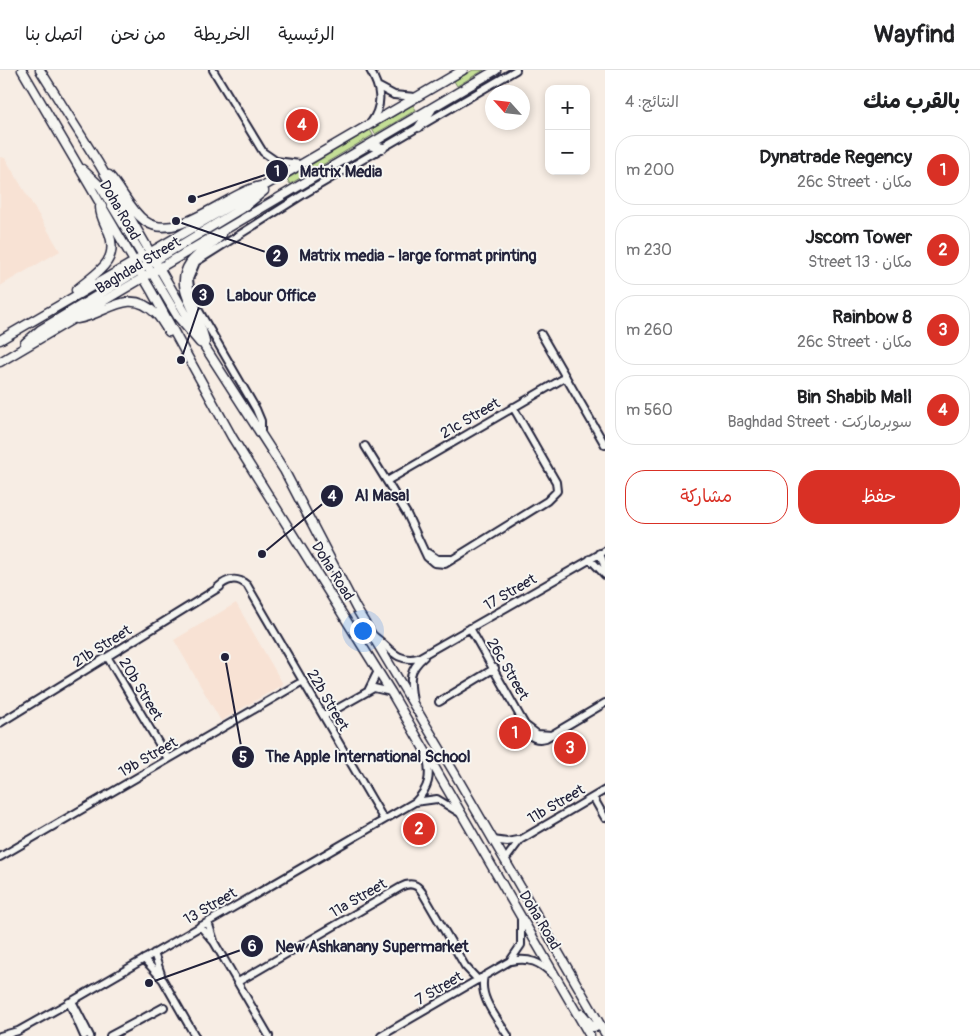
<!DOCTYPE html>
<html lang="ar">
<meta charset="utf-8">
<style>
body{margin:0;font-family:Pangolin,"Playpen Sans Arabic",sans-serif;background:#f2f2f2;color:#202124;direction:rtl}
.controls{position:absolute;right:15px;top:15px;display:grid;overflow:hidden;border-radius:10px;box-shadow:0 2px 8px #0003}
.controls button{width:45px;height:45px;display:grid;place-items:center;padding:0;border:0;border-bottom:1px solid #e0e0e0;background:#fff;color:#202124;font:25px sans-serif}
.compass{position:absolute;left:485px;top:15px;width:45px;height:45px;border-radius:50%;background:#fff;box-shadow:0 2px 8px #0003;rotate:297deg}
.you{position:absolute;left:362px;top:560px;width:18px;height:18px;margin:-12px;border:4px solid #fff;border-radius:50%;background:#1a73e8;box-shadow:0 0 0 8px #1a73e833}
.badge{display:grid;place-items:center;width:32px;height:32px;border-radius:50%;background:#d93025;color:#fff;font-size:16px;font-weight:700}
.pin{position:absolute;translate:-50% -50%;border:2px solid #fff;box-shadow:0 1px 5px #0006}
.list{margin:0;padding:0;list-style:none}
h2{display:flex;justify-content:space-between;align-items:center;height:65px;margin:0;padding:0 20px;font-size:21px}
h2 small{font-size:16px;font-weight:400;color:#757577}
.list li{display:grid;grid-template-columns:32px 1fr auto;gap:15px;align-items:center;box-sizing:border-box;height:70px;margin:0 10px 10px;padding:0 10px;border:1px solid #e0e0e0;border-radius:20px}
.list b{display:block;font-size:19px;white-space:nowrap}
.list p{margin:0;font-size:16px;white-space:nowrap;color:#757577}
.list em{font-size:16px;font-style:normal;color:#757577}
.actions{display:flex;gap:10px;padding:15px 20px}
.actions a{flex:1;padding:11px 0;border:1px solid #d93025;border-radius:20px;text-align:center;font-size:18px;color:#d93025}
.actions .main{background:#d93025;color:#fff}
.map{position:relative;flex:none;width:605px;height:966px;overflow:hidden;direction:ltr}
header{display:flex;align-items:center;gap:30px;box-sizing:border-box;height:70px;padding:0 25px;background:#fff;border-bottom:1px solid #e0e0e0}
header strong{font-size:24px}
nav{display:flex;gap:28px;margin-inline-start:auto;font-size:18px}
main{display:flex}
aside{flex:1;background:#fff}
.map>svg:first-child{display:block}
.built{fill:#f8e2d4}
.green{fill:#c4df96;stroke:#738068}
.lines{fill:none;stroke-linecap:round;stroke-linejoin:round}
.minor-casing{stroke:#22223b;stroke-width:10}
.major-casing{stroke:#22223b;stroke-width:11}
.minor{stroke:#f6f6f2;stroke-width:6}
.major{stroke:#f6f6f2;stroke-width:8}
.labels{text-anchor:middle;stroke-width:4;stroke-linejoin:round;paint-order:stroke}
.street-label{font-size:15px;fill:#22223b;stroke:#f6f6f2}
.leader{fill:none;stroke:#22223b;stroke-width:2}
.callout-dot{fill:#22223b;stroke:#f6f6f2;stroke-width:2}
.mark-label{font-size:15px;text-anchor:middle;font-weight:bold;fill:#fff}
.callout-label{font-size:16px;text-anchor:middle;font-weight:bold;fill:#22223b;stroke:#f6f6f2;stroke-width:4;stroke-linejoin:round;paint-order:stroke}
</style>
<header>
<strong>Wayfind</strong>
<nav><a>الرئيسية</a><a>الخريطة</a><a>من نحن</a><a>اتصل بنا</a></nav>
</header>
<main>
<aside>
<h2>بالقرب منك<small>النتائج: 4</small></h2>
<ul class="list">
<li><span class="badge">1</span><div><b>Dynatrade Regency</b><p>مكان · 26c Street</p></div><em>200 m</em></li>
<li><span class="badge">2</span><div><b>Jscom Tower</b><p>مكان · 13 Street</p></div><em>230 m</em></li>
<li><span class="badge">3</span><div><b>Rainbow 8</b><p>مكان · 26c Street</p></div><em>260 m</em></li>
<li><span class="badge">4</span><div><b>Bin Shabib Mall</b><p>سوبرماركت · Baghdad Street</p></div><em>560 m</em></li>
</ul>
<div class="actions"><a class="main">حفظ</a><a>مشاركة</a></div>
</aside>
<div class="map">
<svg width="605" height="966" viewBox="0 0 605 966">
<rect width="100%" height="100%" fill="#f7ede4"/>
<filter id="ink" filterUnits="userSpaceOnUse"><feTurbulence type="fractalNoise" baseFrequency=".02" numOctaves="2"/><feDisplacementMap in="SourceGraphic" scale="10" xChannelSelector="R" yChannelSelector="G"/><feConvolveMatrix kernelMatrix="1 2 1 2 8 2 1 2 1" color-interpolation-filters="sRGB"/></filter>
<g filter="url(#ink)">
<path class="built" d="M0 87 5 88 60 181 0 216Z
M236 533 283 614 221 651 174 570Z"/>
<path class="green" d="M473 0H484L457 16 454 11Z
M413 35 416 40 375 64 372 59Z
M370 60 373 65 290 114 287 109Z"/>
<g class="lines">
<g class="minor-casing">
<path id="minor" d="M213 0 263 82 276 91 300 94
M370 0C381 19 384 35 370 54
M379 17 394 25 415 27
M541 264 605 375
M261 365V351L256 339 191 227 189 209 196 192 304 124 516 0
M365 376 407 444 427 487 434 493 445 494 547 431 557 421 556 412 513 337
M387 411 566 307
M428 483 437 489H451
M600 483 605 498
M590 489 605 505
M217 518C227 509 236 506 247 515L384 750
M470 558 525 655 537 664 552 665
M374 566C390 577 395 593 418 588L605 481
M108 588 168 689
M369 619 378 601
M413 631C410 612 407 601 424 587
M439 632 495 598
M324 646 374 618 391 622
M0 653 220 517
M524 655C528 666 535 671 546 668L605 633
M593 727 605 748
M416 731C429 718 431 706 427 688
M493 770 507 772 518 770
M0 787 303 611
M505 790 520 770 605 720
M208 852 214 871
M200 856 214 872 269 966
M154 883 161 904
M144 889 163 910 195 966
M511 891C529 887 540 892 553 905
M484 906C478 928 498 949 508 966
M238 912 401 817C410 812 417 814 422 822L465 896 478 910
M72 931 90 966
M69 932 84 966
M0 966 18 961 72 931 415 732 437 729 460 743
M110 966 164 937
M381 966 510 891 521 875V848"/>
</g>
<g class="major-casing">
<path id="major" d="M22 0 152 222 232 367 391 622 590 966
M40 0 99 94 205 277 284 400 356 538 455 704 605 963
M419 57 431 40
M368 75 383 78
M82 99 100 116 145 190
M109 105C122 119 130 140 145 151 176 174 226 123 261 116
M150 200 178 247 200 273
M76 220C94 204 120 193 109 163 105 154 100 147 100 137
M77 249C105 245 129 216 155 243 161 248 164 256 169 262
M0 270 463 0
M205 272C202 245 171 220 190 193 199 181 213 176 222 164
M25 273 40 260 247 135 264 121
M0 292 496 0
M582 944 593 957 601 956"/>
</g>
<use href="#minor" class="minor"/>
<use href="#major" class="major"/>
</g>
</g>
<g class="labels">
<g class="street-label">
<text transform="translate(120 140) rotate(60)" y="5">Doha Road</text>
<text transform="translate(138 195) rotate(-31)" y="5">Baghdad Street</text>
<text transform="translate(470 348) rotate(-30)" y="5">21c Street</text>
<text transform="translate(333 501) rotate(58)" y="5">Doha Road</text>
<text transform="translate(510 522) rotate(-30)" y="5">17 Street</text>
<text transform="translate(102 576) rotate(-32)" y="5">21b Street</text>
<text transform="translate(508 599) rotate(60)" y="5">26c Street</text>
<text transform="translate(141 619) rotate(59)" y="5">20b Street</text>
<text transform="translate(328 630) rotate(60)" y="5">22b Street</text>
<text transform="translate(148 687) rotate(-30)" y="5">19b Street</text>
<text transform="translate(556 734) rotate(-30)" y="5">11b Street</text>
<text transform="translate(358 828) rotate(-30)" y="5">11a Street</text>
<text transform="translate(210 836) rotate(-30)" y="5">13 Street</text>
<text transform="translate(540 850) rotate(59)" y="5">Doha Road</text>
<text transform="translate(439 918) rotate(-30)" y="5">7 Street</text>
</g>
</g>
<path class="leader" d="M192 129L277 101M176 151L277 186M181 290L203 225M262 484L332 426M225 587L243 687M149 913L252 876"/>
<g class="callout-dot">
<circle cx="192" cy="129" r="5"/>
<circle cx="176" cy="151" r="5"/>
<circle cx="181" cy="290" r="5"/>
<circle cx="262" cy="484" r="5"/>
<circle cx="225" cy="587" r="5"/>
<circle cx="149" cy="913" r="5"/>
<circle cx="277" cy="101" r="12"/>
<circle cx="277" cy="186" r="12"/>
<circle cx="203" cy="225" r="12"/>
<circle cx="332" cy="426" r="12"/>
<circle cx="243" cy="687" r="12"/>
<circle cx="252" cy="876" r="12"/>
</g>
<g class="mark-label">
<text x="277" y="106">1</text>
<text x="277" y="191">2</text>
<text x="203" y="230">3</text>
<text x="332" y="431">4</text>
<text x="243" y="692">5</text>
<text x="252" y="881">6</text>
</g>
<g class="callout-label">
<text x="341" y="107">Matrix Media</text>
<text x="418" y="191">Matrix media - large format printing</text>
<text x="271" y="231">Labour Office</text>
<text x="382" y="431">Al Masal</text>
<text x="368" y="692">The Apple International School</text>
<text x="372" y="882">New Ashkanany Supermarket</text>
</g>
</svg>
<div class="controls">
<button>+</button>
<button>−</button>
</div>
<svg class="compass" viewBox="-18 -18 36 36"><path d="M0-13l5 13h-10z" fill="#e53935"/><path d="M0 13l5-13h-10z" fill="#757577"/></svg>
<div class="you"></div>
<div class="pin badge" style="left:515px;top:663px">1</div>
<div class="pin badge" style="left:419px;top:759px">2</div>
<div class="pin badge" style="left:570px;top:678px">3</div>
<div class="pin badge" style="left:302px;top:55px">4</div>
</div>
</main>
